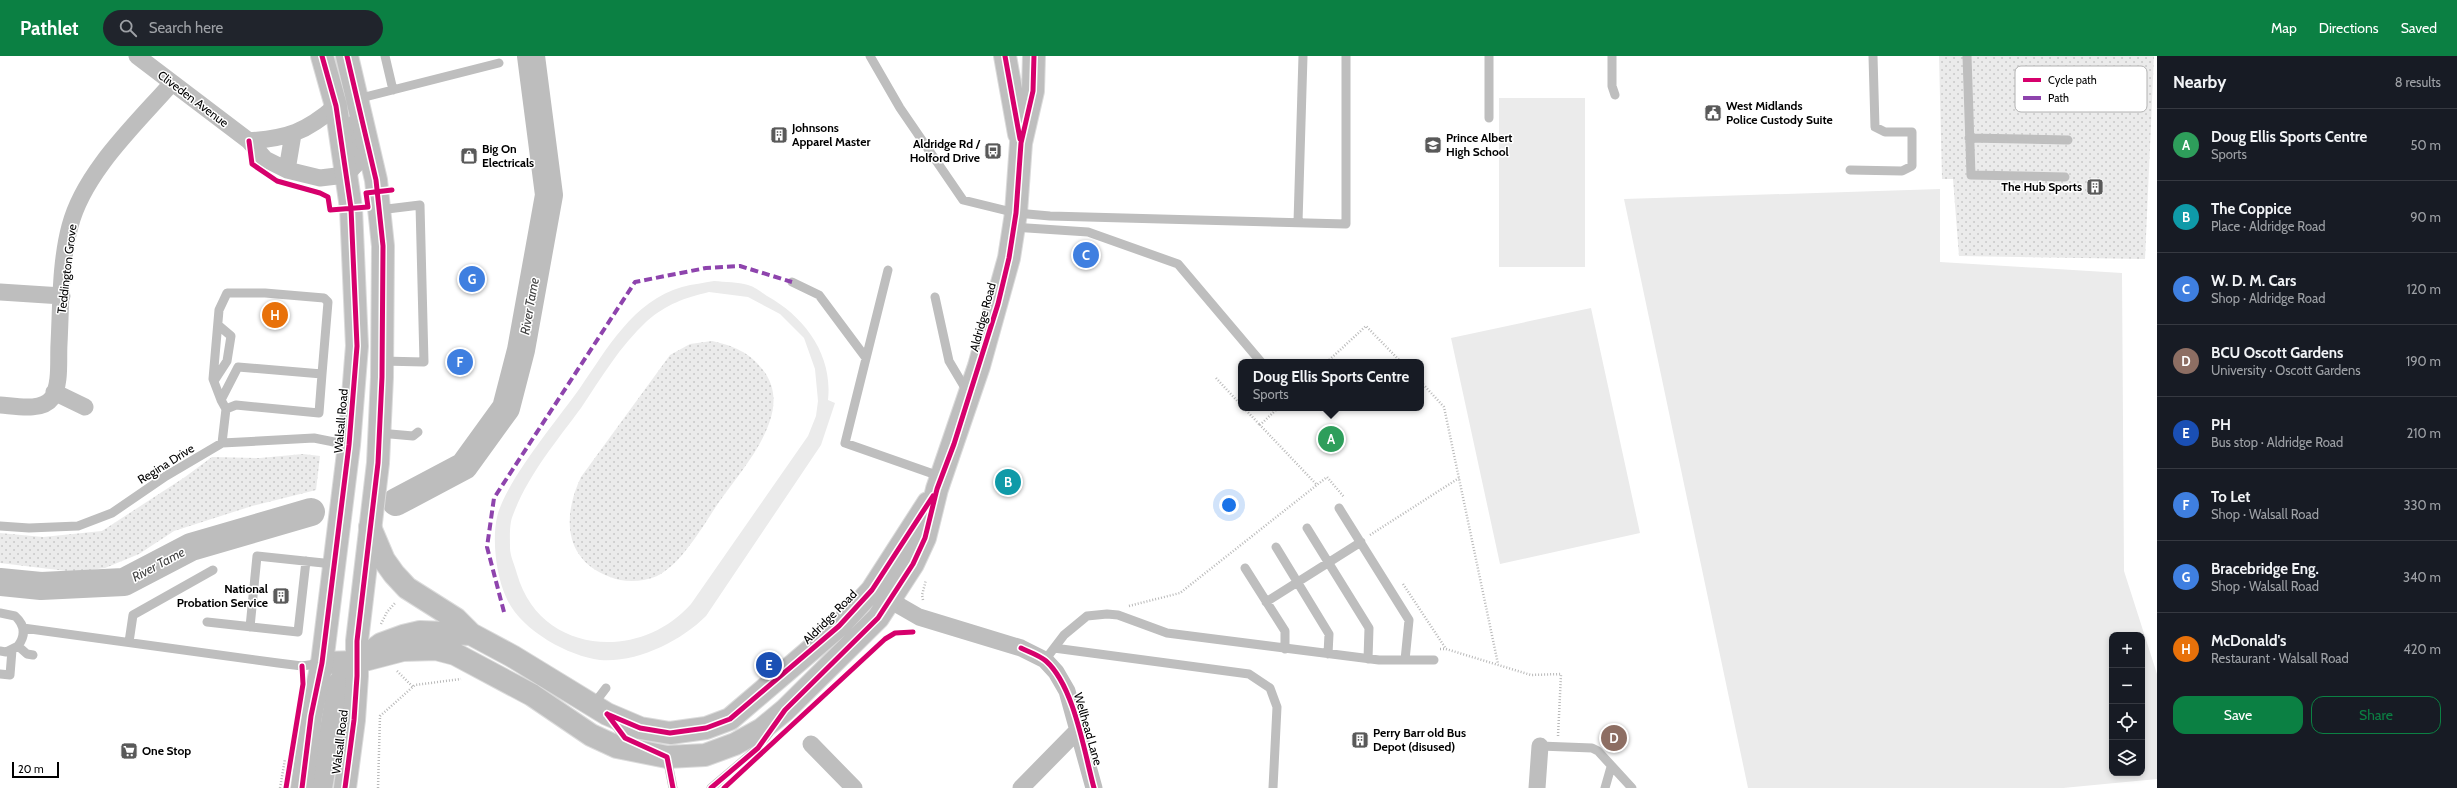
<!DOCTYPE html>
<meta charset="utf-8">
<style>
body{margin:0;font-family:Cabin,sans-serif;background:#20242c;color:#f1f3f6}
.controls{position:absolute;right:12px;bottom:12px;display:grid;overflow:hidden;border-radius:8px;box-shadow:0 2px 6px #0003}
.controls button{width:36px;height:36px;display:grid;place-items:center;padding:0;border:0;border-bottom:1px solid #363941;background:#171b24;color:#f1f3f6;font:20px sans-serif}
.scale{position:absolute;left:12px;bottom:10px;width:47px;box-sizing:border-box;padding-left:4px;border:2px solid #000;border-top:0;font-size:11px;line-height:14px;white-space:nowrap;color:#000;-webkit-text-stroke:3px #fff;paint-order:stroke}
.you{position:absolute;left:1229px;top:449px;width:14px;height:14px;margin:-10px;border:3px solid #fff;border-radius:50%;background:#1a73e8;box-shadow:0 0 0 6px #1a73e833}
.badge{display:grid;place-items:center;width:26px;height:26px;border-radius:50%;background:#0b8043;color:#fff;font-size:13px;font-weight:700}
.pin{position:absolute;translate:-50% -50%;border:2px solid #fff;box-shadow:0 1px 4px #0006}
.popup{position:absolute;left:1238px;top:303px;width:186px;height:52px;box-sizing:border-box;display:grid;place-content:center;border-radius:8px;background:#171b24;filter:drop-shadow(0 1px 3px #0005);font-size:13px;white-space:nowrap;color:#9ea1a6}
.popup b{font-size:15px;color:#f1f3f6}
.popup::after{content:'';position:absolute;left:50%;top:100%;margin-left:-8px;border:8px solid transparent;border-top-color:#171b24}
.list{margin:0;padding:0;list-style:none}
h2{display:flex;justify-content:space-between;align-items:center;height:52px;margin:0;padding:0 16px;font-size:17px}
h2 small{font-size:13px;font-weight:400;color:#9ea1a6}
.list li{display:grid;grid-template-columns:26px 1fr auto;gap:12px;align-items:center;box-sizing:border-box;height:72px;padding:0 16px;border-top:1px solid #363941}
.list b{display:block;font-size:15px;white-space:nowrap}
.list p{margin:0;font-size:13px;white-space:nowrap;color:#9ea1a6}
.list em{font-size:13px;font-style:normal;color:#9ea1a6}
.actions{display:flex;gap:8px;padding:12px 16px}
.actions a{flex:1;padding:9px 0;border:1px solid #0b8043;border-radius:12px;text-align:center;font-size:14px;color:#0b8043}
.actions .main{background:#0b8043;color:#fff}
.icon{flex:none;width:22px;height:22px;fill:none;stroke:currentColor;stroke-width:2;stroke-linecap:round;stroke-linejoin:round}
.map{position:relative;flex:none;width:2157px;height:732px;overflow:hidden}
header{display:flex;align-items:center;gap:24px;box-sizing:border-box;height:56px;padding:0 20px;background:#0b8043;color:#fff}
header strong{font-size:19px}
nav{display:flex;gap:22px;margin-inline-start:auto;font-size:14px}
.search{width:280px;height:36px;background:#20242c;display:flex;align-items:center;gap:10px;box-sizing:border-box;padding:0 14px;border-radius:22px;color:#9ea1a6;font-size:15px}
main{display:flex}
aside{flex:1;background:#171b24}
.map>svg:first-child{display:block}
.grass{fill:url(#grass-dots)}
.park{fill:#ebebeb;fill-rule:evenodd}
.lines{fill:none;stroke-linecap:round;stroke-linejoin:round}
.river{stroke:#bdbdbd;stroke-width:28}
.primary-casing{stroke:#dbdbdb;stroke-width:24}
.highway-casing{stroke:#dbdbdb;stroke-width:24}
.path{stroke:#b9b9b9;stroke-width:2.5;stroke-dasharray:1 2;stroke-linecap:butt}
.lane{stroke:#bebebe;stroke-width:9}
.street{stroke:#bebebe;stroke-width:17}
.primary{stroke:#bebebe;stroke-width:22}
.highway{stroke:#bebebe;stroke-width:22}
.quiet{stroke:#8e44ad;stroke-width:4;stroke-dasharray:8 4;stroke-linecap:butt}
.cycleway-casing{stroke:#fff;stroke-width:8}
.cycleway{stroke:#d6006c;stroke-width:5}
.labels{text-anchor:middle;stroke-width:3;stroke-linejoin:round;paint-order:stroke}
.street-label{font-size:12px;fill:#000;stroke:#fff}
.poi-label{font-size:12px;font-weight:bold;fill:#000;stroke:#fff;text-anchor:start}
.water-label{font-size:13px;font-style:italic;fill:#424242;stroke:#fff}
.key{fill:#fff;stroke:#b2b2b2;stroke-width:1}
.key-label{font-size:11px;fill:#000}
</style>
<header>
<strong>Pathlet</strong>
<div class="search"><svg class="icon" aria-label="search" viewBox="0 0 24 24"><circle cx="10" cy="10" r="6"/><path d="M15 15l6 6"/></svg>Search here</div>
<nav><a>Map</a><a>Directions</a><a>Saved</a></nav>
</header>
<main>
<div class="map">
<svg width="2157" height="732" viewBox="0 0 2157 732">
<defs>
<pattern id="grass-dots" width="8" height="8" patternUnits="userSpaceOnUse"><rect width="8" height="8" fill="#ebebeb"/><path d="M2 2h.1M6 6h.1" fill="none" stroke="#c8c8c8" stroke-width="1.8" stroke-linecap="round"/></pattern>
</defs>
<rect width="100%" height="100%" fill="#fff"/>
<path class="grass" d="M1939 0H2154L2145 203 1959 200 1953 123H1942Z
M712 285C734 290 749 296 763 314 796 356 743 411 719 446 704 468 682 508 657 520 643 526 624 527 610 521 564 504 562 461 581 421L670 299 690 288Z
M303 398 320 400 316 434 252 450 174 475 139 498 105 512 75 516 0 507V477L43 481 102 475 185 421 212 401 260 402Z"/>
<path class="park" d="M1499 42H1585V211H1499Z
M1940 133V206L2122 217 2124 515 2157 618V723L2063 732H1748L1624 143ZM2112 579H2142V717H2112Z
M714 225C725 226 738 226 748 229 755 231 761 236 767 240 805 261 833 299 828 344L835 347 821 389 706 560C681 585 637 607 600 604 567 600 519 573 506 541 496 519 492 484 497 461 505 426 558 363 580 332 607 293 633 245 682 231 693 228 704 227 714 225ZM709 236 748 241 780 258 804 282 815 313 818 345 816 360 808 380 691 548C640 606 540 599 517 518 515 510 510 500 510 492 510 482 509 468 513 459 528 419 556 386 581 352 601 322 620 290 647 265 667 248 684 242 709 236Z
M1591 252 1640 477 1500 508 1451 282Z"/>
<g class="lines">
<path class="river" d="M396 446 464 410 506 352 521 294 549 139 531 0
M0 526 41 530 124 526 191 491 311 456"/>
<g class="primary-casing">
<path id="primary" d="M1005 0 1019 78
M370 471 384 504 394 518 407 532 456 563 471 578 512 600 607 658 640 672 670 677 706 672 730 663 839 570 872 534 928 447
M322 607 357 606 403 594 436 593 455 598 532 639 591 679 617 691 667 701 705 699 735 688 762 673 785 654 878 562 913 508 925 482 937 433 979 310 1009 202 1016 157 1021 87 1033 35 1034 0
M321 732 339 627 357 606 381 588 403 580 420 576 471 578"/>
</g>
<g class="highway-casing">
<path id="highway" d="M302 732 311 660 322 607 349 389 357 290 351 152 336 50 322 0
M345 732 354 664 357 620V585L378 407 382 321 383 190 376 124 347 0"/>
</g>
<path class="path" d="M1327 306 1366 270 1401 306
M1216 322 1241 349
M1421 326 1444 351 1498 608
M1244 352 1260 369
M1278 352 1260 369 1317 429
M1370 479 1459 422
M1403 528 1446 593
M923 544 922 539 926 524
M1129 550 1180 537 1327 421 1344 441
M381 568 387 556 396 546
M1440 593H1446L1531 619 1561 618 1558 680
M397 615 413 631
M280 732 285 703
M378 732 380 660 415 629 461 623"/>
<path class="lane" d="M385 0 393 34
M870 0 900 52 963 144 1016 157 1050 160 1346 168V0
M1612 0V30L1615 39
M1967 0 1971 119 2065 121
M357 43 499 7
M1489 62V0
M1969 82 2068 84
M1850 114 1902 115 1912 110V76H1885L1875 71 1873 0
M379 154 420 149 424 306 382 305
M1298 166 1303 0
M1013 171 1088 176 1178 208 1261 306
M888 214 845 387 942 421
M792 226 819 239 866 302
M935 241 949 305 968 337
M214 325 227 305 231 280 218 269
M221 344 213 323 219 254 227 237H265L324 242 328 246 322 318
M379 377 413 380 418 376
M222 387 226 353 221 344 238 311 322 318 319 357 236 349 226 353
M1339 452 1409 564 1405 604
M0 470 29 472 78 470 112 457 166 420 222 387 314 382 349 389
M1307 472 1369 572 1368 603
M1276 491 1329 578 1328 598
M1245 512 1285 575V593
M1266 546 1361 486
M0 557 15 560C25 569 26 579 18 590L6 596 0 595
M207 566 298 576 306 505
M250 571 257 500 333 508
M23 572 278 607 302 610 322 607
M129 586 133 559 213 514
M18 590 27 598 33 599
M1054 592 1249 618 1270 632 1277 651 1273 732
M1045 604 1064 579 1087 560 1107 558 1118 559 1167 577 1379 604H1434
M0 618 10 619 12 594
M593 649 606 632
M613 666 625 682 635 687
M1540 690 1592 692 1598 695 1632 732
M667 701 673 732
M711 732 758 692 769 677
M1605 732 1611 711"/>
<path class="street" d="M137 0 249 85 265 103 287 114 320 122 337 120 347 118 359 105 354 68
M249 85C288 82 306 76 336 50
M287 114 293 78
M0 236 62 240
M54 336 85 351
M0 349C15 350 42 356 52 342 61 328 58 304 59 288 61 250 60 207 70 170 84 116 136 68 172 27
M879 538 919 561 1021 592 1045 604 1056 616 1067 635 1094 732
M811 688 854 732
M1021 732 1078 674
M1537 732 1540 690"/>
<use href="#primary" class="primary"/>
<use href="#highway" class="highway"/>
<path class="quiet" d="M504 556 487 491 494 442 635 226 706 212 740 210 792 226"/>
<g class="cycleway-casing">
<path id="cycleway" d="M1005 0 1020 83
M249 85 252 108 277 125 320 137 328 141 330 154 368 151 366 137 392 134
M1021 592C1029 596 1039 599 1046 605 1074 630 1084 695 1094 732
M607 658 640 672 670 677 706 672 730 663 839 570 872 534 933 440
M607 658 625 682 667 701 673 732
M286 732 303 628 302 610
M302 732 311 660 322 607 349 389 357 290 351 152 336 50 322 0
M345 732 354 664 357 620V585L378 407 382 321 383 190 376 124 347 0
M711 732 758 692 785 654 878 562 913 508 925 482 937 433 954 388 998 248 1009 202 1016 157 1021 87 1033 35 1034 0
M724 732 885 583 895 577 913 576"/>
</g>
<use href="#cycleway" class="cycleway"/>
</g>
<defs>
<g id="civic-square" transform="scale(0.9)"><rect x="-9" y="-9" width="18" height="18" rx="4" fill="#595959" stroke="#fff"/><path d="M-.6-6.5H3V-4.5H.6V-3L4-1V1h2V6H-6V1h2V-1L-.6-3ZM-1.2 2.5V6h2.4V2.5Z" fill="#fff"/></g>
<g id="building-square" transform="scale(0.9)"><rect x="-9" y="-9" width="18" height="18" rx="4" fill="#595959" stroke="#fff"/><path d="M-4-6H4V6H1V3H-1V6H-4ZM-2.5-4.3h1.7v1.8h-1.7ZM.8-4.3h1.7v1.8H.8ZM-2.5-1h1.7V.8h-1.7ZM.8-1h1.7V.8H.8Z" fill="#fff"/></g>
<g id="school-square" transform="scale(0.9)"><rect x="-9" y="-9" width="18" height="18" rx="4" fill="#595959" stroke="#fff"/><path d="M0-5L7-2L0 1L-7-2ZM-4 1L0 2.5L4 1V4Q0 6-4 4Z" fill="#fff"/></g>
<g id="bus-square" transform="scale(0.9)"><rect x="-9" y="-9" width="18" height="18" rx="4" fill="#595959" stroke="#fff"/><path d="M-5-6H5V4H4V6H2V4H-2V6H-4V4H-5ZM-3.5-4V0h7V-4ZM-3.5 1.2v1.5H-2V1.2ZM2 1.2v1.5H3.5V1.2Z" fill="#fff"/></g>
<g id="shop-square" transform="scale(0.9)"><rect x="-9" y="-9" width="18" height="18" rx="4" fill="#595959" stroke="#fff"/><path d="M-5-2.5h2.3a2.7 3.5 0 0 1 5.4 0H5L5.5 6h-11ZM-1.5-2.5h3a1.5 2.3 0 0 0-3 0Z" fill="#fff"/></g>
<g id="supermarket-square" transform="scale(0.9)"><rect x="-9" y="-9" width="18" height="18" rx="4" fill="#595959" stroke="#fff"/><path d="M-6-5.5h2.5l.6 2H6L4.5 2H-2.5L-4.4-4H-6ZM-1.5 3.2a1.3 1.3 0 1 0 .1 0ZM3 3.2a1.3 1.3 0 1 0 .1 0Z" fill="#fff"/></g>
</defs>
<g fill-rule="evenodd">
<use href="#civic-square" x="1713" y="57"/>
<use href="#building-square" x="779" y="79"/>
<use href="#school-square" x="1433" y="89"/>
<use href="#bus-square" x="993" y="95"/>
<use href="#shop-square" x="469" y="100"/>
<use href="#building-square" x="2095" y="131"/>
<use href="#building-square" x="281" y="540"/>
<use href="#building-square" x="1360" y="684"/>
<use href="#supermarket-square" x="129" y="695"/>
</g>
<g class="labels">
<g class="street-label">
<text transform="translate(193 43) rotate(37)" y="4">Cliveden Avenue</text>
<text transform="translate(67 213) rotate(-83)" y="4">Teddington Grove</text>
<text transform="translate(983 261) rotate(-75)" y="4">Aldridge Road</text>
<text transform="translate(341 365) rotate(-85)" y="4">Walsall Road</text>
<text transform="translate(166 408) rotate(-32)" y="4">Regina Drive</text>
<text transform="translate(830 561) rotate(-45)" y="4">Aldridge Road</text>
<text transform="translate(1088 673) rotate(74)" y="4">Wellhead Lane</text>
<text transform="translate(340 686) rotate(-83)" y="4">Walsall Road</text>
</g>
<g class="poi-label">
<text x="1726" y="54">West Midlands<tspan x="1726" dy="14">Police Custody Suite</tspan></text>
<text x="792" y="76">Johnsons<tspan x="792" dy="14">Apparel Master</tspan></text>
<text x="1446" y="86">Prince Albert<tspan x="1446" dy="14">High School</tspan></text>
<text x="980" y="92" text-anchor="end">Aldridge Rd /<tspan x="980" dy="14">Holford Drive</tspan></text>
<text x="482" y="97">Big On<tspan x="482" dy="14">Electricals</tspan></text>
<text x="2082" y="135" text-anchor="end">The Hub Sports</text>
<text x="268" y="537" text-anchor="end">National<tspan x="268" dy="14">Probation Service</tspan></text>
<text x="1373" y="681">Perry Barr old Bus<tspan x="1373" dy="14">Depot (disused)</tspan></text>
<text x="142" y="699">One Stop</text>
</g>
<g class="water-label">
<text transform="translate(529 250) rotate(-80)" y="5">River Tame</text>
<text transform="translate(158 508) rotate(-28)" y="5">River Tame</text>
</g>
</g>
<rect x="2015" y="10" width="132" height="46" rx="6" class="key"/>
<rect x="2023" y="22" width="18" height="4" fill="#d6006c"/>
<rect x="2023" y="40" width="18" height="4" fill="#8e44ad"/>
<g class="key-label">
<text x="2048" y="28">Cycle path</text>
<text x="2048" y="46">Path</text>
</g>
</svg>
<div class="controls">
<button>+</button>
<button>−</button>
<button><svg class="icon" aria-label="locate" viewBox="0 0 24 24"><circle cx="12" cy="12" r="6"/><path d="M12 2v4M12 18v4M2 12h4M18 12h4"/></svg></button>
<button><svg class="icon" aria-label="layers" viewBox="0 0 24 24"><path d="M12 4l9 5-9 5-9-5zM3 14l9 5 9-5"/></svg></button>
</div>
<div class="scale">20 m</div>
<div class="you"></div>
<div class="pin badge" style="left:1331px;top:383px;background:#2e9e5b">A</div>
<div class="popup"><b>Doug Ellis Sports Centre</b>Sports</div>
<div class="pin badge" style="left:1008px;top:426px;background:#0f9aa8">B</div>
<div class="pin badge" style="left:1086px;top:199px;background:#3f7fe0">C</div>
<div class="pin badge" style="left:1614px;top:682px;background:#8d6e63">D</div>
<div class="pin badge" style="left:769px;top:609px;background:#1a4fb4">E</div>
<div class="pin badge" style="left:460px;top:306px;background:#3f7fe0">F</div>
<div class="pin badge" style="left:472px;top:223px;background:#3f7fe0">G</div>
<div class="pin badge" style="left:275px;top:259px;background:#e8710a">H</div>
</div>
<aside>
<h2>Nearby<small>8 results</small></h2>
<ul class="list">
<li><span class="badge" style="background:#2e9e5b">A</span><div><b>Doug Ellis Sports Centre</b><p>Sports</p></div><em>50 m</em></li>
<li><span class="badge" style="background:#0f9aa8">B</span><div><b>The Coppice</b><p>Place · Aldridge Road</p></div><em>90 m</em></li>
<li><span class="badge" style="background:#3f7fe0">C</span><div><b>W. D. M. Cars</b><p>Shop · Aldridge Road</p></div><em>120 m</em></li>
<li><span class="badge" style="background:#8d6e63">D</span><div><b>BCU Oscott Gardens</b><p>University · Oscott Gardens</p></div><em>190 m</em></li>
<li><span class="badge" style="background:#1a4fb4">E</span><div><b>PH</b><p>Bus stop · Aldridge Road</p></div><em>210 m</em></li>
<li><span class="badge" style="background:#3f7fe0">F</span><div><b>To Let</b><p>Shop · Walsall Road</p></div><em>330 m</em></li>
<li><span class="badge" style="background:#3f7fe0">G</span><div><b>Bracebridge Eng.</b><p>Shop · Walsall Road</p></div><em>340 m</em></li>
<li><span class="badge" style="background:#e8710a">H</span><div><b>McDonald's</b><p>Restaurant · Walsall Road</p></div><em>420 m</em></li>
</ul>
<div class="actions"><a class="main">Save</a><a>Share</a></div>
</aside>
</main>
